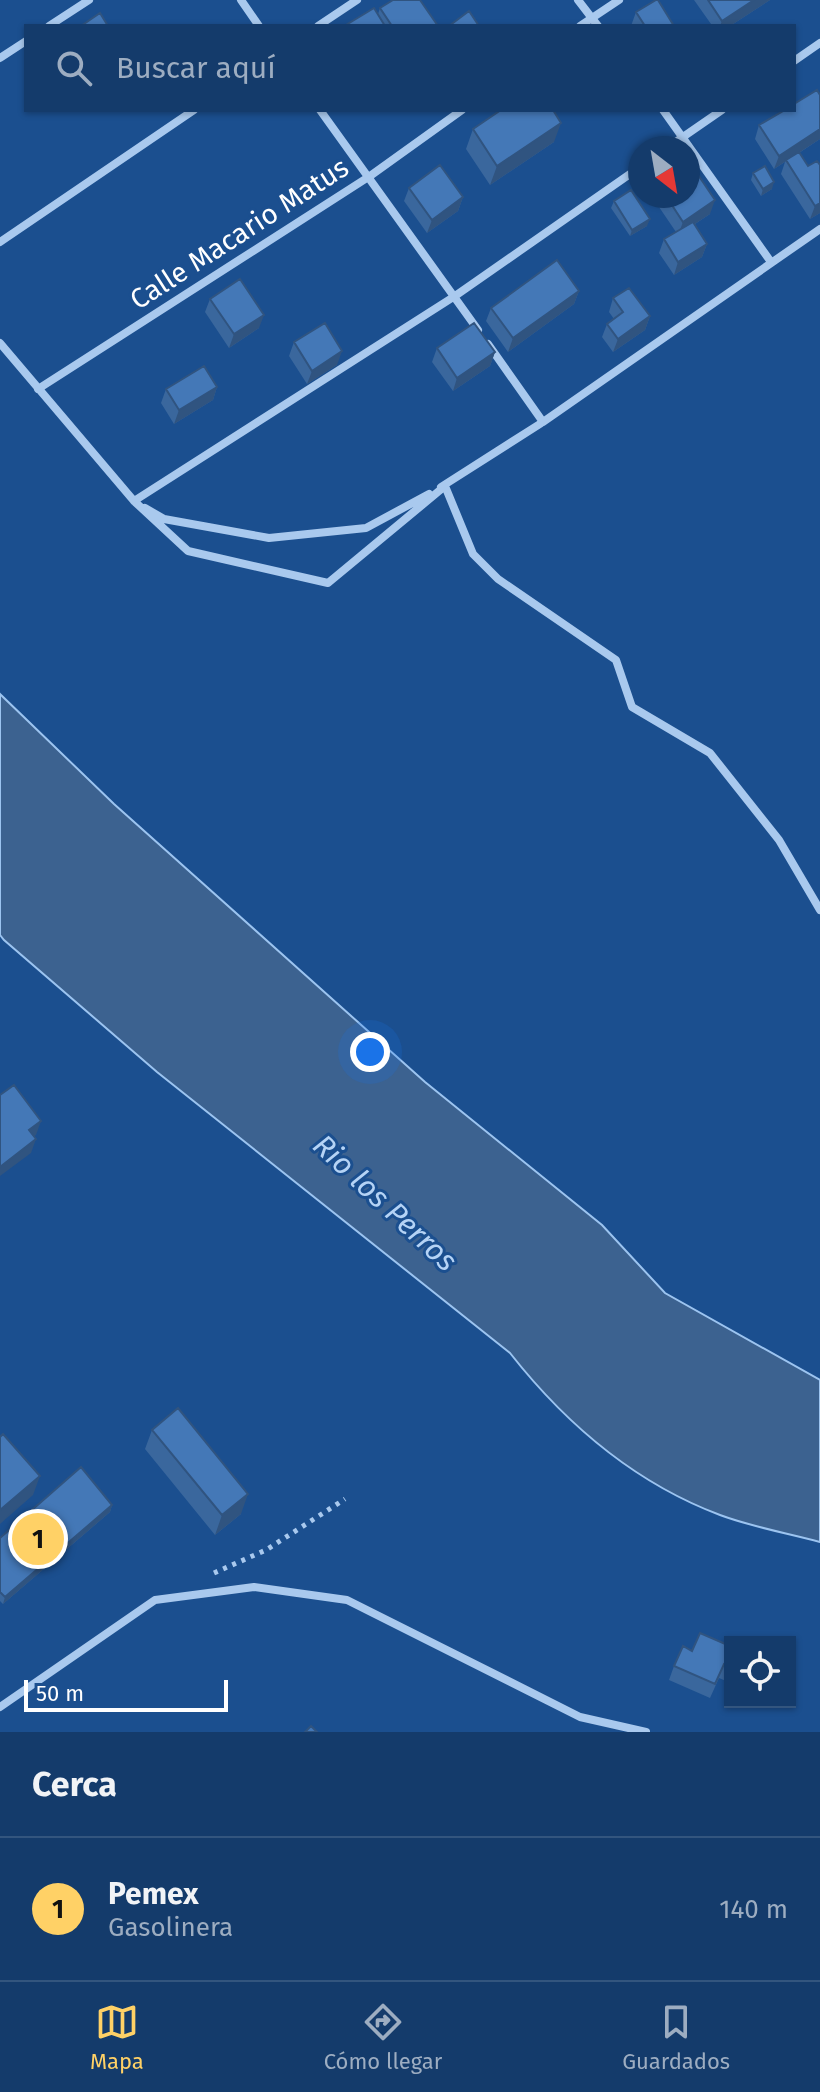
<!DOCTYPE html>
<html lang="es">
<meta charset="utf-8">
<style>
body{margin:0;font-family:"Fira Sans",sans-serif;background:#214673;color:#f1f3f6}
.controls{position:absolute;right:24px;bottom:24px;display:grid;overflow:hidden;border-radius:0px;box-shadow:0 2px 6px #0004}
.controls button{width:72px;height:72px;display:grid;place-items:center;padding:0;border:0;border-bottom:2px solid #33557e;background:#143b6b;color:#f1f3f6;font:40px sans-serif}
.compass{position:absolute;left:628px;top:136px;width:72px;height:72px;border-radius:50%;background:#143b6b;box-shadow:0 2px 6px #0004;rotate:149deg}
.scale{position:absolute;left:24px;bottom:20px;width:204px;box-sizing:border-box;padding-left:8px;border:4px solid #fff;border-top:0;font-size:22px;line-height:28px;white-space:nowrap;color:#fff;-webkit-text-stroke:6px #1b4f8f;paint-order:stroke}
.you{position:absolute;left:370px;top:1052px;width:28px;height:28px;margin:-20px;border:6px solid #fff;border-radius:50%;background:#1a73e8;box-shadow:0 0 0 12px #1a73e833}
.badge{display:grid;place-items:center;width:52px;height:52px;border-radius:50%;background:#ffd166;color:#111;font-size:26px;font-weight:700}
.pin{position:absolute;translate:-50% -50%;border:4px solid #fff;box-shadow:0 2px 8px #0006}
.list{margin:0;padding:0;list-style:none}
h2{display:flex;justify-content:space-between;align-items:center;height:104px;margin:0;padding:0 32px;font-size:34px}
h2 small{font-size:26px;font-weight:400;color:#9dadc1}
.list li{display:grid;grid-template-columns:52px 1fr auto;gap:24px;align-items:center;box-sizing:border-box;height:144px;padding:0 32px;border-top:2px solid #33557e}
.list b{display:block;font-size:30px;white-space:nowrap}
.list p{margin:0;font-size:26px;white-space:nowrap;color:#9dadc1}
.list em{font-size:26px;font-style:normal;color:#9dadc1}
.icon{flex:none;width:44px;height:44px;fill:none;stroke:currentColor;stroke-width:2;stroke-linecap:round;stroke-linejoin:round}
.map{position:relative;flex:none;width:820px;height:1732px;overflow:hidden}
.search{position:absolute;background:#143b6b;box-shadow:0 2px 6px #0004;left:24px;right:24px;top:24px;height:88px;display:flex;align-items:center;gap:20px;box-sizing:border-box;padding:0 28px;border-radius:0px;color:#9dadc1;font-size:30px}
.sheet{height:248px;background:#143b6b}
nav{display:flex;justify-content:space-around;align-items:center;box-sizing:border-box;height:112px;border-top:2px solid #33557e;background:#143b6b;font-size:22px;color:#9dadc1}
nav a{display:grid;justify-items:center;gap:4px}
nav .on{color:#ffd166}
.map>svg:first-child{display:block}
.water{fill:#3c6290;stroke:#9cc4f0;stroke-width:2}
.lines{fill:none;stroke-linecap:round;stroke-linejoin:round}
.path{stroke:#a9c9ee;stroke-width:5;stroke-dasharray:4 6;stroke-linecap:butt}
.street{stroke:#a9c9ee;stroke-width:8}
.wall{fill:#3a679d}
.shaded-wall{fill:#305480}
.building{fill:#4478b7;stroke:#305480;stroke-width:2}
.labels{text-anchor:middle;stroke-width:6;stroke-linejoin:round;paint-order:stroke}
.street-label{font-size:28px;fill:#fff;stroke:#1b4f8f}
.water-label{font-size:30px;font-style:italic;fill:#b5d3f5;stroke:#1b4f8f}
</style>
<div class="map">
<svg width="820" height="1732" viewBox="0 0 820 1732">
<rect width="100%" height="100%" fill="#1b4f8f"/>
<path class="water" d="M0 694 114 804 425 1082 602 1225 665 1293 820 1380V1542C787 1533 752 1527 720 1515 635 1483 565 1423 510 1353L157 1072 4 940 0 935Z"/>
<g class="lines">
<path class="path" d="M214 1573 266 1550 345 1499"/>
<path class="street" d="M241 0 259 26
M578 0 598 26
M49 26 89 0
M318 26 357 0
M580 26 619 0
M0 58 26 41
M794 61 820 43
M320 110 478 330
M663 110 771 262
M667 148 722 110
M0 242 194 110
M0 343 134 501 188 551 328 583 445 486 473 554 498 579 616 660 632 707 710 753 779 840 820 910
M488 344 543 422
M38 389 370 176 462 110
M441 487 543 422 820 229
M134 501 455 296 640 167
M145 508 164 519 269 538 366 528 429 494
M0 1707 155 1600 254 1587 347 1600 580 1717 646 1732"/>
</g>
<path class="wall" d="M694 0H770L730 26H708L711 24Z
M380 8 438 26H346L378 14Z
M636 12 674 26H631Z
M759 125 820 139 799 153 808 166 820 165V213L810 219 781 174 785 162 774 169 755 139Z
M473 129 554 142 490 185 466 149Z
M753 173 772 189 761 196 751 180Z
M409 188 463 197 458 211 427 233 404 201Z
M663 196H688L710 214 695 224 707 244 702 257 674 275 659 253 664 239 676 232 659 207Z
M614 201 647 226 630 236 611 208Z
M579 291 574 304 508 352 486 321 491 308Z
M613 298 650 316 645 330 613 352 602 337 607 324 614 319 609 312Z
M210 299 259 328 229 348 205 312Z
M294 342 337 365 307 384 289 356Z
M437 348 495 352 490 366 453 391 432 362Z
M217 387 213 400 174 424 161 403 166 389Z
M152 1430 241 1514 215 1535 145 1449Z
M112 1505 110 1512 3 1604 0 1601V1538Z
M730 1646V1672L726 1681 719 1678 710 1698 669 1680 674 1666 692 1651Z"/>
<path class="shaded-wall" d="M754 0H770L730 26H720L722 21Z
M561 123 554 142 490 185 497 166Z
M820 129V139L774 169 779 156Z
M774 182 772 189 761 196 763 189Z
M463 197 458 211 427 233 432 220Z
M715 200 710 214 678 235 683 222Z
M820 203V213L810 219 815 206Z
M650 219 647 226 630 236 632 230Z
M707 244 702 257 674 275 678 262Z
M579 291 574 304 508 352 513 338Z
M264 315 259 328 229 348 234 334Z
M650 316 645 330 613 352 618 339Z
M342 351 337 365 307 384 312 371Z
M495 352 490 366 453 391 457 378Z
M217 387 213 400 174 424 179 410Z
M41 1121 36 1135 24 1144 29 1130Z
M36 1139 31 1153 0 1176V1167Z
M40 1476 33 1495 0 1524V1510Z
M248 1494 241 1514 215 1535 222 1515Z
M112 1505 110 1512 3 1604 5 1597Z"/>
<path class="building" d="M393 0H420L438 26H392L380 8Z
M656 0H658L674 26H645L636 12Z
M708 0H754L722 21Z
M374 8 385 26H347L346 25Z
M469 11 479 26H449Z
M100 13 108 26H81Z
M817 90 820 95V129L779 156 759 125 785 110H794V104Z
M501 110H553L561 123 497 166 473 129Z
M799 152 808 166 817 161 820 165V203L815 206 786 160Z
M688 160 715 200 683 222 666 196H688Z
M440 165 463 197 432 220 409 188Z
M765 166 774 182 763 189 753 173Z
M631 190 650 219 632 230 614 201Z
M693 222 707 244 678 262 664 239Z
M557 260 579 291 513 338 491 308Z
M240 279 264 315 234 334 210 299Z
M629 288 650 316 618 339 607 324 623 312 613 298Z
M325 323 342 351 312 371 294 342Z
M474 323 495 352 457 378 437 348Z
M204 366 217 387 179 410 166 389Z
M14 1085 41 1121 29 1130 36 1139 0 1167V1095Z
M178 1408 248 1494 222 1515 152 1430Z
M3 1434 40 1476 0 1510V1437Z
M81 1467 112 1505 5 1597 0 1592V1538Z
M700 1633 730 1646V1667L724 1664 715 1684 674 1666 683 1646 692 1651Z
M311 1726 317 1732H305Z"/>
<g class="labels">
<g class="street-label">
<text transform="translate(239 233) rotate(-33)" y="10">Calle Macario Matus</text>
</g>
<g class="water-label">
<text transform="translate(385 1203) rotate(43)" y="10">Rio los Perros</text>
</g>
</g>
</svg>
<div class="controls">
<button><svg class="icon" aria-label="locate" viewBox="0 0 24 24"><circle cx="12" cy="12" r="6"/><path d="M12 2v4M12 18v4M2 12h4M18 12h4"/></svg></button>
</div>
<svg class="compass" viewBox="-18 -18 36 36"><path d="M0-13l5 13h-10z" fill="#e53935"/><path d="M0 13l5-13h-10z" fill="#9dadc1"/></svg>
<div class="scale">50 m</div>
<div class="you"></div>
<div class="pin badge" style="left:38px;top:1539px">1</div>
<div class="search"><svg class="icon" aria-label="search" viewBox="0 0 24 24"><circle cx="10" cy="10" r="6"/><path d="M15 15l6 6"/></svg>Buscar aquí</div>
</div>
<section class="sheet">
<h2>Cerca<small></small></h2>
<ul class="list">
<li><span class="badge">1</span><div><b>Pemex</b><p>Gasolinera</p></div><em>140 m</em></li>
</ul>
</section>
<nav>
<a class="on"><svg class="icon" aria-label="map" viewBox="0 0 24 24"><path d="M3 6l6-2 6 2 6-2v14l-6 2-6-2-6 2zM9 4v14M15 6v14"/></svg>Mapa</a>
<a><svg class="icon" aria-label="directions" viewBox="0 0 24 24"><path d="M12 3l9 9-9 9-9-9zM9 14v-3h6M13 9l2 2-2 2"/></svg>Cómo llegar</a>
<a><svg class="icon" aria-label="saved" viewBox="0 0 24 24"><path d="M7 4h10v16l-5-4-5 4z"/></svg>Guardados</a>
</nav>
